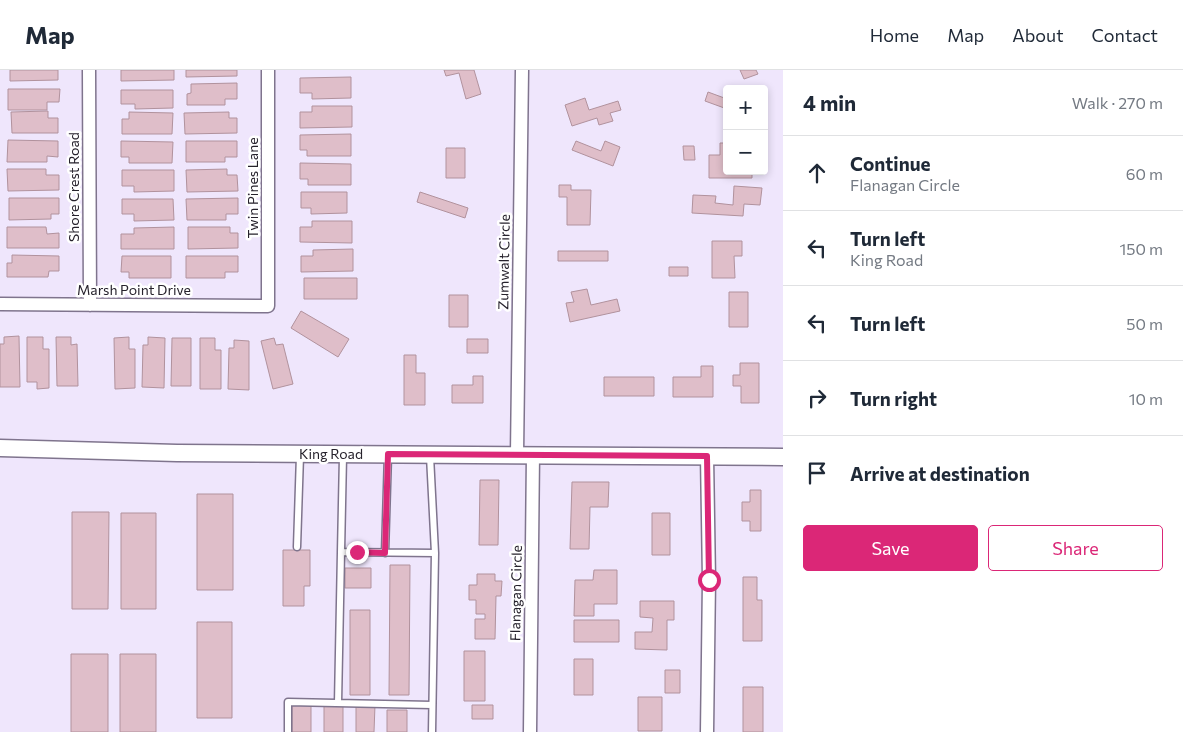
<!DOCTYPE html>
<meta charset="utf-8">
<style>
body{margin:0;font-family:Commissioner,sans-serif;background:#f2f2f3;color:#1f2937}
.controls{position:absolute;right:15px;top:15px;display:grid;overflow:hidden;border-radius:5px;box-shadow:0 2px 8px #0003}
.controls button{width:45px;height:45px;display:grid;place-items:center;padding:0;border:0;border-bottom:1px solid #e0e1e3;background:#fff;color:#1f2937;font:25px sans-serif}
.stop{position:absolute;width:15px;height:15px;margin:-11px;border:4px solid #db2777;border-radius:50%;background:#fff}
.stop.end{background:#db2777;border-color:#fff;box-shadow:0 1px 5px #0008}
.list{margin:0;padding:0;list-style:none}
h2{display:flex;justify-content:space-between;align-items:center;height:65px;margin:0;padding:0 20px;font-size:21px}
h2 small{font-size:16px;font-weight:400;color:#747a83}
.list li{display:grid;grid-template-columns:32px 1fr auto;gap:15px;align-items:center;box-sizing:border-box;height:75px;padding:0 20px;border-top:1px solid #e0e1e3}
.list b{display:block;font-size:19px;white-space:nowrap}
.list p{margin:0;font-size:16px;white-space:nowrap;color:#747a83}
.list em{font-size:16px;font-style:normal;color:#747a83}
.actions{display:flex;gap:10px;padding:15px 20px}
.actions a{flex:1;padding:11px 0;border:1px solid #db2777;border-radius:5px;text-align:center;font-size:18px;color:#db2777}
.actions .main{background:#db2777;color:#fff}
.icon{flex:none;width:28px;height:28px;fill:none;stroke:currentColor;stroke-width:2;stroke-linecap:round;stroke-linejoin:round}
.map{position:relative;flex:none;width:783px;height:662px;overflow:hidden}
header{display:flex;align-items:center;gap:30px;box-sizing:border-box;height:70px;padding:0 25px;background:#fff;border-bottom:1px solid #e0e1e3}
header strong{font-size:24px}
nav{display:flex;gap:28px;margin-inline-start:auto;font-size:18px}
main{display:flex}
aside{flex:1;background:#fff}
.map>svg:first-child{display:block}
.building{fill:#dfbec9;stroke:#b1929d}
.lines{fill:none;stroke-linecap:round;stroke-linejoin:round}
.service-casing{stroke:#7f748d;stroke-width:9}
.minor-casing{stroke:#7f748d;stroke-width:15}
.tertiary-casing{stroke:#7f748d;stroke-width:19}
.service{stroke:#fff;stroke-width:6}
.minor{stroke:#fff;stroke-width:12}
.tertiary{stroke:#fff;stroke-width:16}
.route{stroke:#db2777;stroke-width:6}
.labels{text-anchor:middle;stroke-width:5;stroke-linejoin:round;paint-order:stroke}
.street-label{font-size:14px;fill:#26222c;stroke:#fff}
</style>
<header>
<strong>Map</strong>
<nav><a>Home</a><a>Map</a><a>About</a><a>Contact</a></nav>
</header>
<main>
<div class="map">
<svg width="783" height="662" viewBox="0 0 783 662">
<rect width="100%" height="100%" fill="#efe6fc"/>
<path class="building" d="M10 0H58V10L10 11Z
M121 0H174V10L121 11Z
M186 0H237V6L186 7Z
M444 0H474L481 24 466 29 459 3 446 6Z
M740 0H756L758 4 744 9Z
M351 7V28L312 29V23H300V8Z
M237 13V29H225V35H187V24L191 23V14Z
M8 19H60L59 32H47V40H8Z
M121 20H173V38L135 39V34H121Z
M708 22 727 29V39L705 31Z
M585 28 589 40 618 31 621 40 610 43 613 51 599 55 597 48 572 56 565 35Z
M312 36H352V57L300 58V42H312Z
M48 41V48H58V63H12L11 42Z
M129 42 173 43 172 64H122V49H129Z
M229 42V48H237V63L185 64 184 43Z
M351 64V86H307V80H300V65Z
M8 70 58 71V87L47 86V92H7Z
M121 71 173 72 172 93H129V87H121Z
M186 71H237V87H225V92H186Z
M576 71 601 81 605 71 620 77 613 96 572 80Z
M720 73H727V101H752V108H709V85H720Z
M683 76H694L695 90H684Z
M446 78H465V108H446Z
M300 93 351 94V115H308V109H300Z
M7 99H46V105H59V120L8 121Z
M227 99V105H237L238 121 187 122 186 100Z
M122 100H174V121L134 122V116H122Z
M559 115H571V120H591L590 155H567V127H559Z
M734 116 762 118 760 135 744 134 743 146 692 143 693 125 716 126 715 133 733 135Z
M301 122H347V143L311 144V138H301Z
M420 122 468 138 465 148 417 132Z
M9 128H59V144H51V149L9 150Z
M238 128V144H226V150H187L186 129Z
M122 129H173L174 150 134 151V144H122Z
M312 151H352V173L300 172V157H312Z
M7 157H46L47 164 59 163V178H7Z
M174 157V179H121V164H134V158Z
M188 157H230V163H238V178L188 179Z
M712 171H742V186H734L735 208H712Z
M353 179V201L301 202V186H313V180Z
M558 181H608V191H558Z
M12 185 59 186V201H49L48 207H7V193H12Z
M122 186H171V208H129V202H121Z
M186 186H238V202H225V208H186Z
M669 197H688V206H669Z
M304 208H357V229H304Z
M587 219 591 235 617 229 620 241 570 252 566 233 574 232 571 222Z
M729 222H748V257H729Z
M449 225H468V257H449Z
M301 241 349 269 338 287 291 258Z
M19 266 20 317H0V274H4V267Z
M27 267H43V279H49V318L37 319V312H27Z
M56 267H71V275L77 274 78 316H57Z
M129 267V279H135V318L115 319 114 268Z
M148 267 165 268 164 318 142 317 143 275H148Z
M172 268H191V316H171Z
M200 268H215V280H221V319H200Z
M274 268 276 275 283 274 293 314 273 319 261 271Z
M467 269H488V283H467Z
M234 270 249 271V320L228 319 229 278H234Z
M404 285H416V303H425V335H404Z
M740 293H759V333H741V316H733V305H740Z
M701 296H713V327H673V307H701Z
M473 306H483V333H452V315H473Z
M604 307H654V326H604Z
M480 410H499L498 475H479Z
M572 412H609L608 437H590L589 479H570Z
M750 420H761V461H750V451H742V432H750Z
M197 424H233V520H197Z
M72 442H109L108 539H72Z
M121 443H156V539H121Z
M652 443H670V485H652Z
M283 480H310V516H304V536H283Z
M390 495H410L409 625H389Z
M345 498H371V518H345Z
M594 500H617V534H594V546H574L575 510H593Z
M477 504H495V511H502L501 526H496L495 569H475V549H485V544H476V530H469V515H477Z
M743 507H757V530H762V571H743Z
M640 531H674V550H667V580L635 579V562H652L653 548 640 547Z
M350 540H370V625H350Z
M574 550H619V572H574Z
M197 552H232V648H197Z
M464 581H485V631H464Z
M71 584H108V662H71Z
M120 584H156V662H120Z
M574 589H593V625H574Z
M665 600H680V623H665Z
M743 617H763V662H743Z
M638 627H662V661H638Z
M292 634H311V662H292Z
M324 634H343V662H324Z
M356 635H375L374 662H356Z
M472 635H493V649H472Z
M387 640H407V662H387Z"/>
<g class="lines">
<g class="service-casing">
<path id="service" d="M430 386 435 483 432 662
M297 477 300 385
M341 482 343 386
M385 483 388 384
M338 633 341 482 435 483
M288 662V632L432 635"/>
</g>
<g class="minor-casing">
<path id="minor" d="M89 0 90 235
M0 234 268 236V0
M517 384 522 0
M530 662 533 384
M707 662 709 510 707 386"/>
</g>
<g class="tertiary-casing">
<path id="tertiary" d="M0 378 177 383 783 387"/>
</g>
<use href="#service" class="service"/>
<use href="#minor" class="minor"/>
<use href="#tertiary" class="tertiary"/>
</g>
<g class="lines">
<path class="route" d="M357 482 385 483 388 384 707 386 709 510"/>
</g>
<g class="labels">
<g class="street-label">
<text transform="translate(74 117) rotate(-90)" y="5">Shore Crest Road</text>
<text transform="translate(253 118) rotate(-90)" y="5">Twin Pines Lane</text>
<text transform="translate(504 192) rotate(-89)" y="5">Zumwalt Circle</text>
<text x="134" y="225">Marsh Point Drive</text>
<text x="331" y="389">King Road</text>
<text transform="translate(516 523) rotate(-89)" y="5">Flanagan Circle</text>
</g>
</g>
</svg>
<div class="controls">
<button>+</button>
<button>−</button>
</div>
<div class="stop" style="left:709px;top:510px"></div>
<div class="stop end" style="left:357px;top:482px"></div>
</div>
<aside>
<h2>4 min<small>Walk · 270 m</small></h2>
<ul class="list">
<li><svg class="icon" aria-label="ahead" viewBox="0 0 24 24"><path d="M12 20V5M6 11l6-6 6 6"/></svg><div><b>Continue</b><p>Flanagan Circle</p></div><em>60 m</em></li>
<li><svg class="icon" aria-label="left" viewBox="0 0 24 24"><path d="M17 20v-9H6M10 6l-5 5 5 5"/></svg><div><b>Turn left</b><p>King Road</p></div><em>150 m</em></li>
<li><svg class="icon" aria-label="left" viewBox="0 0 24 24"><path d="M17 20v-9H6M10 6l-5 5 5 5"/></svg><div><b>Turn left</b></div><em>50 m</em></li>
<li><svg class="icon" aria-label="right" viewBox="0 0 24 24"><path d="M7 20v-9h11M14 6l5 5-5 5"/></svg><div><b>Turn right</b></div><em>10 m</em></li>
<li><svg class="icon" aria-label="arrive" viewBox="0 0 24 24"><path d="M6 21V4h12l-3 4 3 4H6"/></svg><div><b>Arrive at destination</b></div></li>
</ul>
<div class="actions"><a class="main">Save</a><a>Share</a></div>
</aside>
</main>
